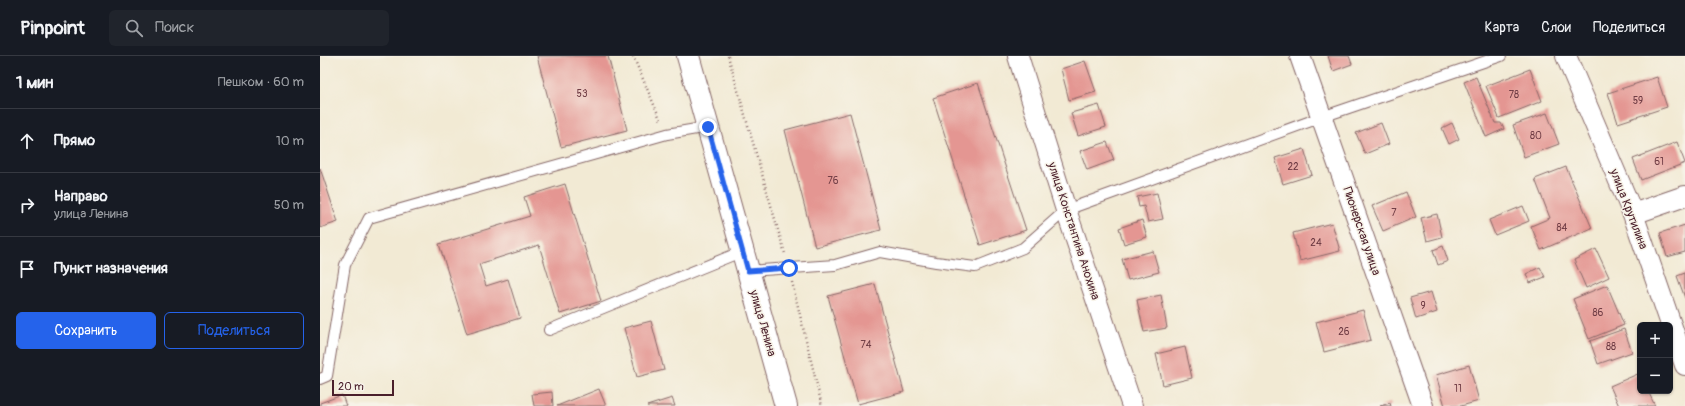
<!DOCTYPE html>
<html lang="ru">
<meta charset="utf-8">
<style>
body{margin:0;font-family:Pangolin,sans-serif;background:#20242c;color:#f1f3f6}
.controls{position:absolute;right:12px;bottom:12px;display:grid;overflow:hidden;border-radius:6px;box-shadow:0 1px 3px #0004}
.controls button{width:36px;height:36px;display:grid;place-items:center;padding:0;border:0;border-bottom:1px solid #363941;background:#171b24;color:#f1f3f6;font:20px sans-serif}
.scale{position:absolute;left:12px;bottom:10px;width:62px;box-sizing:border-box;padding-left:4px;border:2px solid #4a1f2b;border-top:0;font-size:11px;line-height:14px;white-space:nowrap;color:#4a1f2b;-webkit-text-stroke:3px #f7f3e8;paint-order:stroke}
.stop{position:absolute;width:12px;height:12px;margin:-9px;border:3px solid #2563eb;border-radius:50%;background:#fff}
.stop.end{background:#2563eb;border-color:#fff;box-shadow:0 1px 4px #0008}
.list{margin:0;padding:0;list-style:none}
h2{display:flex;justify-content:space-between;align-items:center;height:52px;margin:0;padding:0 16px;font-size:17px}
h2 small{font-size:13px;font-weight:400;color:#9ea1a6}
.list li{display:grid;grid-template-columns:26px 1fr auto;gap:12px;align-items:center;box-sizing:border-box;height:64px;padding:0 16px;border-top:1px solid #363941}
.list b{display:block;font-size:15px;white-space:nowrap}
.list p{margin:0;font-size:13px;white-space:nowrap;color:#9ea1a6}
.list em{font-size:13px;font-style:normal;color:#9ea1a6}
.actions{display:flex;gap:8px;padding:12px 16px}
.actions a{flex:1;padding:9px 0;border:1px solid #2563eb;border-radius:6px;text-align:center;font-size:14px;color:#2563eb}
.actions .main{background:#2563eb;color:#fff}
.icon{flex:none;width:22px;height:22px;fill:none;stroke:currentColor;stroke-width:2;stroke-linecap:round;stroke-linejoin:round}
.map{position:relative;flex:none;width:1365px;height:350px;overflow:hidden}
header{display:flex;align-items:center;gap:24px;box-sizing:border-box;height:56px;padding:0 20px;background:#171b24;border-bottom:1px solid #363941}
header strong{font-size:19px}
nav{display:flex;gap:22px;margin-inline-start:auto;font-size:14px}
.search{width:280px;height:36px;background:#20242c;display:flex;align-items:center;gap:10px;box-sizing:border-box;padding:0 14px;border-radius:6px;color:#9ea1a6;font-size:15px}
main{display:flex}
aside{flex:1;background:#171b24}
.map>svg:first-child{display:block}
.building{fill:#e49692}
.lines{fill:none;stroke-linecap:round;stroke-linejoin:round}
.lane-casing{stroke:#856666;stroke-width:12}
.street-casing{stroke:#856666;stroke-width:22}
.secondary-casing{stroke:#856666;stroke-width:24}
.path{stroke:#856666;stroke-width:2.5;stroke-dasharray:1 3;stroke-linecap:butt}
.lane{stroke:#fff;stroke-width:10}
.street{stroke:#fff;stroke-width:20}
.secondary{stroke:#fff;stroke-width:22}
.route{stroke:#2563eb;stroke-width:5}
.labels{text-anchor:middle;stroke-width:3;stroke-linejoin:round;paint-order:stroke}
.number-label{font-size:10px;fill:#703d45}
.street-label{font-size:12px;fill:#4a1f2b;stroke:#f7f3e8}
</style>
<header>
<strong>Pinpoint</strong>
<div class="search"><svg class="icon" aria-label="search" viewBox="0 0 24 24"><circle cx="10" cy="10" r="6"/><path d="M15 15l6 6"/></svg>Поиск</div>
<nav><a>Карта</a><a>Слои</a><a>Поделиться</a></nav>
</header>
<main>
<aside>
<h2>1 мин<small>Пешком · 60 m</small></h2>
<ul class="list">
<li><svg class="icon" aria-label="ahead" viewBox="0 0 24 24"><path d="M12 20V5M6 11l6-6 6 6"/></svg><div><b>Прямо</b></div><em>10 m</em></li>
<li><svg class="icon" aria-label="right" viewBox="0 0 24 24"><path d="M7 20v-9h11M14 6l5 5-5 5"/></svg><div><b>Направо</b><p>улица Ленина</p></div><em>50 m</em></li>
<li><svg class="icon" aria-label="arrive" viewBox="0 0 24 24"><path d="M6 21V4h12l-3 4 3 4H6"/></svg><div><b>Пункт назначения</b></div></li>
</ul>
<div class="actions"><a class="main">Сохранить</a><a>Поделиться</a></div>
</aside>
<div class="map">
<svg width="1365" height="350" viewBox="0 0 1365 350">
<rect width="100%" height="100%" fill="#f7f3e8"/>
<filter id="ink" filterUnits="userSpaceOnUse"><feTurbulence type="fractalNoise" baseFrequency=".025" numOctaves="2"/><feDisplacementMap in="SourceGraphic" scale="8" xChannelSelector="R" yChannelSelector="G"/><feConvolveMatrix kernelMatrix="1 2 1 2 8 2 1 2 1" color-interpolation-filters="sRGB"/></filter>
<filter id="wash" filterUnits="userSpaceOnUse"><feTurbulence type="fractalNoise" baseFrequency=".012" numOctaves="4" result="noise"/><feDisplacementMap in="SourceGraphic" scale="16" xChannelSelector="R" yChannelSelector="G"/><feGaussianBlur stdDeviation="0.9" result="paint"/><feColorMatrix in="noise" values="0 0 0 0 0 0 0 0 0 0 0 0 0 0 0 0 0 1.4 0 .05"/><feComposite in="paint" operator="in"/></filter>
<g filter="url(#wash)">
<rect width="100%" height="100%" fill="#f2ead4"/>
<g id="blocks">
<path class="building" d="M217 0H288L307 74 241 91Z
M1008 0H1029L1032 8 1013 15Z
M765 5 776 36 749 44 741 13Z
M1210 13 1222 45 1179 62 1166 30Z
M1156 21 1175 67H1181L1184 73 1166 81 1144 26Z
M1337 21 1347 51 1298 67 1288 37Z
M658 27 706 174 660 189 613 42Z
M779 49 786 71 758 80 751 57Z
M530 57 561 174 495 191 465 74Z
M1227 57 1239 88 1204 101 1193 69Z
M1061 67 1069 88 1045 98 1036 77Z
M1132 67 1139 83 1129 88 1122 72Z
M787 86 794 104 767 114 760 95Z
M1357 86 1365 107 1321 124 1313 103Z
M984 93 992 119 963 128 955 102Z
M1246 111 1272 172 1221 194 1211 170 1230 162 1215 123Z
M0 112 18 166 0 172Z
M245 128 281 245 240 258 219 189 159 208 166 230 188 223 200 262 147 278 119 188 210 160 204 141Z
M1086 136 1096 161 1063 175 1052 150Z
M837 137 843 163 828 166 824 150 819 151 817 141Z
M1203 150 1209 165 1175 179 1169 164Z
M1117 158 1122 181 1107 185 1101 162Z
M822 164 827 181 804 188 799 172Z
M1012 167 1020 195 980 205 973 177Z
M1365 169V196L1347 201 1340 177Z
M1123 190 1128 205 1118 209 1113 194Z
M1276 193 1289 221 1266 232 1254 204Z
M833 195 839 216 808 224 802 203Z
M1220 211 1225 221 1210 227 1206 218Z
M1365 217V242L1357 220Z
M555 228 584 336 538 348 508 240Z
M1287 229 1304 269 1269 283 1253 243Z
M1111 236 1117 256 1096 263 1090 242Z
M841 239 847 272 824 276 817 244Z
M1043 254 1051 284 1004 296 996 266Z
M331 265 344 314 317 321 304 272Z
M1304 273 1312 296 1278 308 1270 285Z
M865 291 872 322 843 329 836 298Z
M1149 309 1159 345 1141 350H1125L1116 319Z
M1320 317V335H1328L1335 350H1299L1290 330Z
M279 333 286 350H237Z
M232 336 233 350H214L212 338Z
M22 339 26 350H0V347Z
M352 342 355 350H327Z
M1070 347 1071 350H1060Z"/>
</g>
</g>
<g filter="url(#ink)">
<use href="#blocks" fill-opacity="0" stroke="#856666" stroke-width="1"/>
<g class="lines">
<g class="lane-casing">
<path id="lane" d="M428 215 515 209 560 196 616 206 655 211 703 192 746 154 1002 61 1181 0
M229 274 423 195
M0 323 7 320 25 209 49 162 347 78 388 71"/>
</g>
<g class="street-casing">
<path id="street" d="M698 0 746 154 812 350
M980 0 1103 350
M1246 0 1313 158 1365 309
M1313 158 1365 140"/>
</g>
<g class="secondary-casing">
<path id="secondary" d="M368 0 466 350"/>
</g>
<path class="path" d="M313 0 341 65
M408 0 465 198
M472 226 502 350"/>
<use href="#lane" class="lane"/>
<use href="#street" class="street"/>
<use href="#secondary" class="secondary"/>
</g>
</g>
<g class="lines" filter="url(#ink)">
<path class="route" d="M388 71 428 215 469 212"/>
</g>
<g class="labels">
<g class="number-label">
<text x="262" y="41">53</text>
<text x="1194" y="42">78</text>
<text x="1318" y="48">59</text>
<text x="1216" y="83">80</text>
<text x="1339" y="109">61</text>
<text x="973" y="114">22</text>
<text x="513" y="128">76</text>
<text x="1074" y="160">7</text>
<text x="1242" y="175">84</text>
<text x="996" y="190">24</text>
<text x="1103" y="253">9</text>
<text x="1278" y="260">86</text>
<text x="1024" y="279">26</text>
<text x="546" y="292">74</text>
<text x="1291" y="294">88</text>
<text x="1138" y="336">11</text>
</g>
<g class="street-label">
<text transform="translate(1309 153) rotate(69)" y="4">улица Крутилина</text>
<text transform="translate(754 175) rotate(72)" y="4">улица Константина Анохина</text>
<text transform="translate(1042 175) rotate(71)" y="4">Пионерская улица</text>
<text transform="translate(443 267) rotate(74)" y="4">улица Ленина</text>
</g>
</g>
</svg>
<div class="controls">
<button>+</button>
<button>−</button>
</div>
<div class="scale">20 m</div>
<div class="stop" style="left:469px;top:212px"></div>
<div class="stop end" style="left:388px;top:71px"></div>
</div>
</main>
